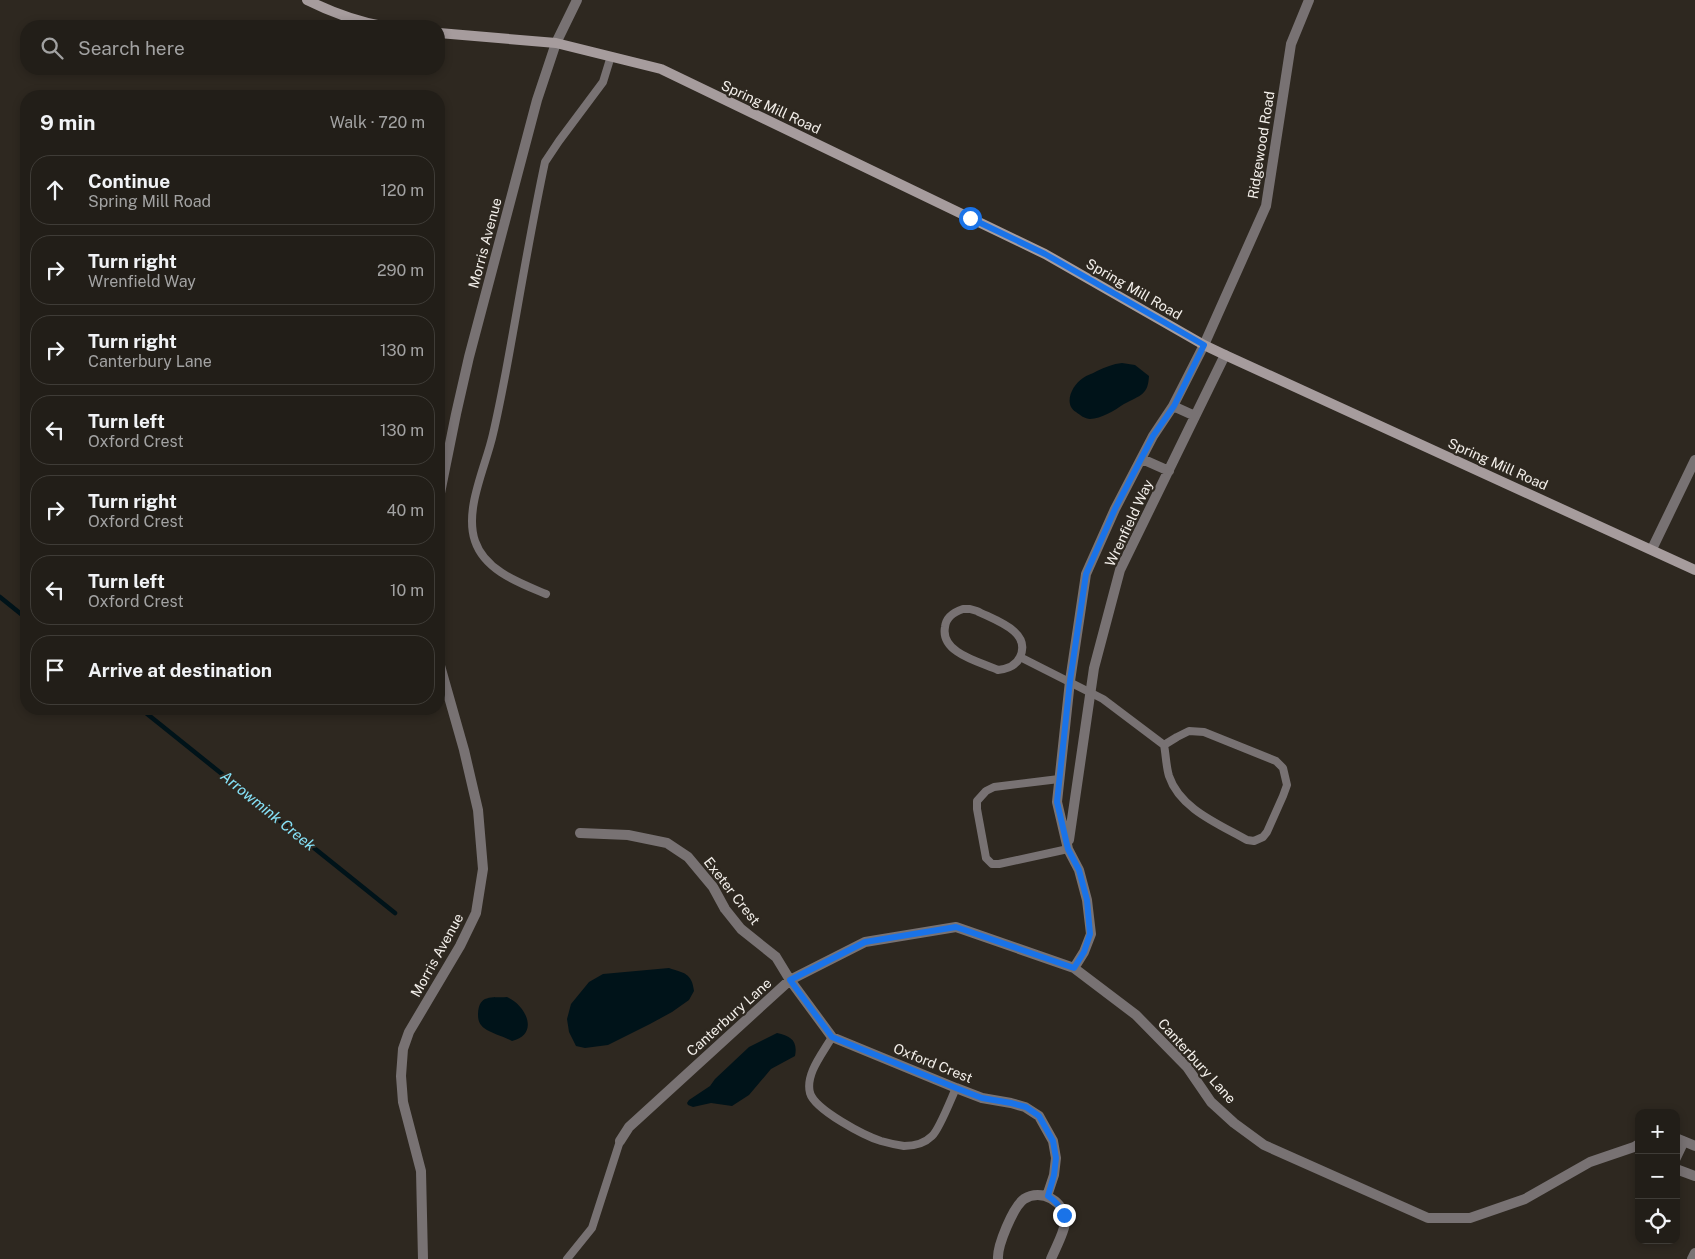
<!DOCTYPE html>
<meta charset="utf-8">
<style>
body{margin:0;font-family:"Public Sans",sans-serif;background:#2a2721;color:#f1f3f6}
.controls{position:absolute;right:15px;bottom:15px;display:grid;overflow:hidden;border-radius:10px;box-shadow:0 2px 8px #0003}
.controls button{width:45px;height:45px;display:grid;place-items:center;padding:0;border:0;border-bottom:1px solid #3f3c37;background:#221e18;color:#f1f3f6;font:25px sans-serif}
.stop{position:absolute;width:15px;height:15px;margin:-11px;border:4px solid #1a73e8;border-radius:50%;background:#fff}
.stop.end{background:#1a73e8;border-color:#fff;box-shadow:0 1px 5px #0008}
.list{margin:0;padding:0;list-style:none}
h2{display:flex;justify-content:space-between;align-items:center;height:65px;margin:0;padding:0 20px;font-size:21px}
h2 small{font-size:16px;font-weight:400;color:#a2a2a2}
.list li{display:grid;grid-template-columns:32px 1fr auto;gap:15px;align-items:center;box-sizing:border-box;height:70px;margin:0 10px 10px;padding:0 10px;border:1px solid #3f3c37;border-radius:20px}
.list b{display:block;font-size:19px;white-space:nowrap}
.list p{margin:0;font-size:16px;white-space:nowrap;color:#a2a2a2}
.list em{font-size:16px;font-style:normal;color:#a2a2a2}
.icon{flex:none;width:28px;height:28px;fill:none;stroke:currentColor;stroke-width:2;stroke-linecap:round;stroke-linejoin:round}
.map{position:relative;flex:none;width:1695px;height:1259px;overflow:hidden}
.search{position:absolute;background:#221e18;box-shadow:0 2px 8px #0003;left:20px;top:20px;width:425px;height:55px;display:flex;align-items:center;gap:12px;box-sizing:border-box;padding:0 18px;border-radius:20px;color:#a2a2a2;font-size:19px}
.panel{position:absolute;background:#221e18;box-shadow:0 2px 8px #0003;left:20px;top:90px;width:425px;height:625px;border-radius:20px}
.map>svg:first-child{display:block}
.water{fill:#001319}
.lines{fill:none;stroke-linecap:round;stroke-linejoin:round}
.stream{stroke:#001319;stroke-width:4.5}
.service{stroke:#787273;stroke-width:8}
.minor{stroke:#787273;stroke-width:10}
.tertiary{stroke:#787273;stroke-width:10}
.secondary{stroke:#a69c9d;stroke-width:10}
.route{stroke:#1a73e8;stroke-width:6}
.labels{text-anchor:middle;stroke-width:4.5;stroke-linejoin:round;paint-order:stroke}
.street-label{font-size:14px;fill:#f3efea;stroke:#2e2820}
.water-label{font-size:15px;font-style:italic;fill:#86e2f8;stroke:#2e2820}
</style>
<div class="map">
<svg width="1695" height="1259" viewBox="0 0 1695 1259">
<rect width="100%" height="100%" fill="#2e2820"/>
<path class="water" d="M1122 363 1135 365 1149 376C1148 395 1141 395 1124 404 1115 410 1101 419 1090 419 1085 419 1080 415 1076 412 1063 404 1072 385 1083 378 1087 375 1092 374 1097 371 1105 367 1113 364 1122 363Z
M669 968C684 973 692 973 694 991L689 1000 672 1012 650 1024 608 1045 585 1048 576 1046 569 1032 567 1019 571 1004 589 982 603 974Z
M507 997C526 1005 540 1034 512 1041 503 1036 492 1034 484 1028 479 1024 478 1020 478 1014 479 994 491 998 507 997Z
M777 1033C791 1036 798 1041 795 1056L771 1069 749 1095 732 1106 711 1103 693 1107 688 1105 687 1103 689 1100 710 1086 715 1079 749 1047Z"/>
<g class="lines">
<path class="stream" d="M0 597 26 618
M141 709 395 913"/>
<path class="service" d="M546 594C520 583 485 571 475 541 464 509 486 466 493 434 498 413 502 392 506 371 519 301 530 232 545 162L559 141 603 82 611 56
M963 609H970L977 611C994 620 1032 631 1020 657 1016 666 1008 669 998 670 980 662 940 653 945 627 946 617 954 612 963 609Z
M1020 657 1103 699 1164 745C1166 755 1166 766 1169 776 1180 809 1219 824 1247 840L1254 841 1263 837 1267 832 1283 796 1287 785 1283 768 1276 761 1204 732 1189 731 1177 737 1164 745
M1059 779 994 787 986 791 977 801V809L986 858 992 864H999L1068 849
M832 1037C823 1053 805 1074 810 1093 815 1110 865 1136 881 1141 888 1143 897 1145 904 1146 914 1146 925 1143 932 1136 939 1130 951 1099 956 1088
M1676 1160 1685 1141
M567 1259 592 1228 620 1141"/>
<path class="minor" d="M1173 406 1195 416
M1142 459 1169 471
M439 498 456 414 469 357 537 100 556 43
M1652 549 1695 460
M580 833 628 835 667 843 688 857 713 887 725 909 741 929 776 957 790 980 832 1037 956 1088 982 1098 1011 1103 1025 1107 1039 1116 1053 1141 1056 1158 1054 1175 1047 1196
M1069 840 1094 668 1120 570 1225 355
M1074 968 1084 952 1091 934 1087 900 1079 870 1068 849 1057 802 1070 681 1086 574 1115 509 1153 436 1173 406 1204 345 1266 206 1291 44 1309 0
M1676 1138 1695 1146
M620 1141 629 1127 790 980 865 942 956 927 1074 968 1136 1015 1187 1067 1211 1102 1234 1123 1264 1145 1428 1218H1470L1525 1199 1590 1162 1634 1147 1639 1144
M1676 1169 1695 1176
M423 1259 421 1171 403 1102 401 1076 403 1049 409 1032 460 946 476 913 483 869 478 810 464 750 439 662
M998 1259C997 1246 1013 1207 1024 1199 1041 1188 1066 1201 1065 1223 1064 1233 1055 1249 1051 1259
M1692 1259 1695 1253"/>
<path class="tertiary" d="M556 43 577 0"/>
<path class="secondary" d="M307 0C331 12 355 21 382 26
M439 33 556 43 661 69 1045 254 1204 345 1225 355 1695 570"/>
</g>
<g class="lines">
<path class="route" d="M970 218 1045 254 1204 345 1174 406 1153 436 1115 509 1086 574 1070 681 1057 802 1068 849 1079 870 1087 900 1090 934 1084 952 1074 968 956 927 865 942 790 980 832 1037 956 1088 982 1098 1011 1103 1026 1107 1039 1116 1053 1141 1056 1158 1054 1175 1048 1196C1056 1201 1060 1206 1064 1215"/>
</g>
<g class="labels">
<g class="street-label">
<text transform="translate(771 107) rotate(25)" y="5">Spring Mill Road</text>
<text transform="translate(1261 145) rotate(-81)" y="5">Ridgewood Road</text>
<text transform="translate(485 243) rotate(-75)" y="5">Morris Avenue</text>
<text transform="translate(1134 289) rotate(30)" y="5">Spring Mill Road</text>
<text transform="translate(1498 464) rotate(24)" y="5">Spring Mill Road</text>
<text transform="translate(1129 523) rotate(-65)" y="5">Wrenfield Way</text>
<text transform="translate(732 891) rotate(52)" y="5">Exeter Crest</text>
<text transform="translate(437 955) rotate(-61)" y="5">Morris Avenue</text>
<text transform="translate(729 1017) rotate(-42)" y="5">Canterbury Lane</text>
<text transform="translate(1197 1061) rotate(48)" y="5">Canterbury Lane</text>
<text transform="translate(933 1063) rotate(22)" y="5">Oxford Crest</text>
</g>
<g class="water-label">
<text transform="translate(268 811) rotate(39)" y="5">Arrowmink Creek</text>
</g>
</g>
</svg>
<div class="controls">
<button>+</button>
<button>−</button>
<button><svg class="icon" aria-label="locate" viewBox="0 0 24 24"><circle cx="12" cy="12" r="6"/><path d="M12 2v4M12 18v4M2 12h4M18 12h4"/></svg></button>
</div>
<div class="stop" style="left:970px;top:218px"></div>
<div class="stop end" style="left:1064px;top:1215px"></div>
<div class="search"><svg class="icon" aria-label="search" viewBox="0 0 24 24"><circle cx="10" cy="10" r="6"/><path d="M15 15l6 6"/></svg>Search here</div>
<section class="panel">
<h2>9 min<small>Walk · 720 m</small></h2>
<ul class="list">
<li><svg class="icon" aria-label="ahead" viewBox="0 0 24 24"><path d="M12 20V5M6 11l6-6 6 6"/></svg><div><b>Continue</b><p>Spring Mill Road</p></div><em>120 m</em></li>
<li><svg class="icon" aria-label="right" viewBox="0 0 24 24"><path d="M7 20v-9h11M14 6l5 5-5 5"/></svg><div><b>Turn right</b><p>Wrenfield Way</p></div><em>290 m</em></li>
<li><svg class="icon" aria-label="right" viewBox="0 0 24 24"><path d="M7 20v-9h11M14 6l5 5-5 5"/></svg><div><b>Turn right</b><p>Canterbury Lane</p></div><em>130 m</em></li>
<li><svg class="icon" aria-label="left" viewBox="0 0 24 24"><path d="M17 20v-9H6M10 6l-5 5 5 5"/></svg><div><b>Turn left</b><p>Oxford Crest</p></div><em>130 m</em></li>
<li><svg class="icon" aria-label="right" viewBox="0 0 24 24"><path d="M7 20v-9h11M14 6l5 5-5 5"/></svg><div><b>Turn right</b><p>Oxford Crest</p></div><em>40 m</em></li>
<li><svg class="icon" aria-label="left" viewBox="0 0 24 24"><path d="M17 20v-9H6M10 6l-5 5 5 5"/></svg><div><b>Turn left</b><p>Oxford Crest</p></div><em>10 m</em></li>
<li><svg class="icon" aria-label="arrive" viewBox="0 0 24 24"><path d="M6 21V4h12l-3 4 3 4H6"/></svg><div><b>Arrive at destination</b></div></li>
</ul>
</section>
</div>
